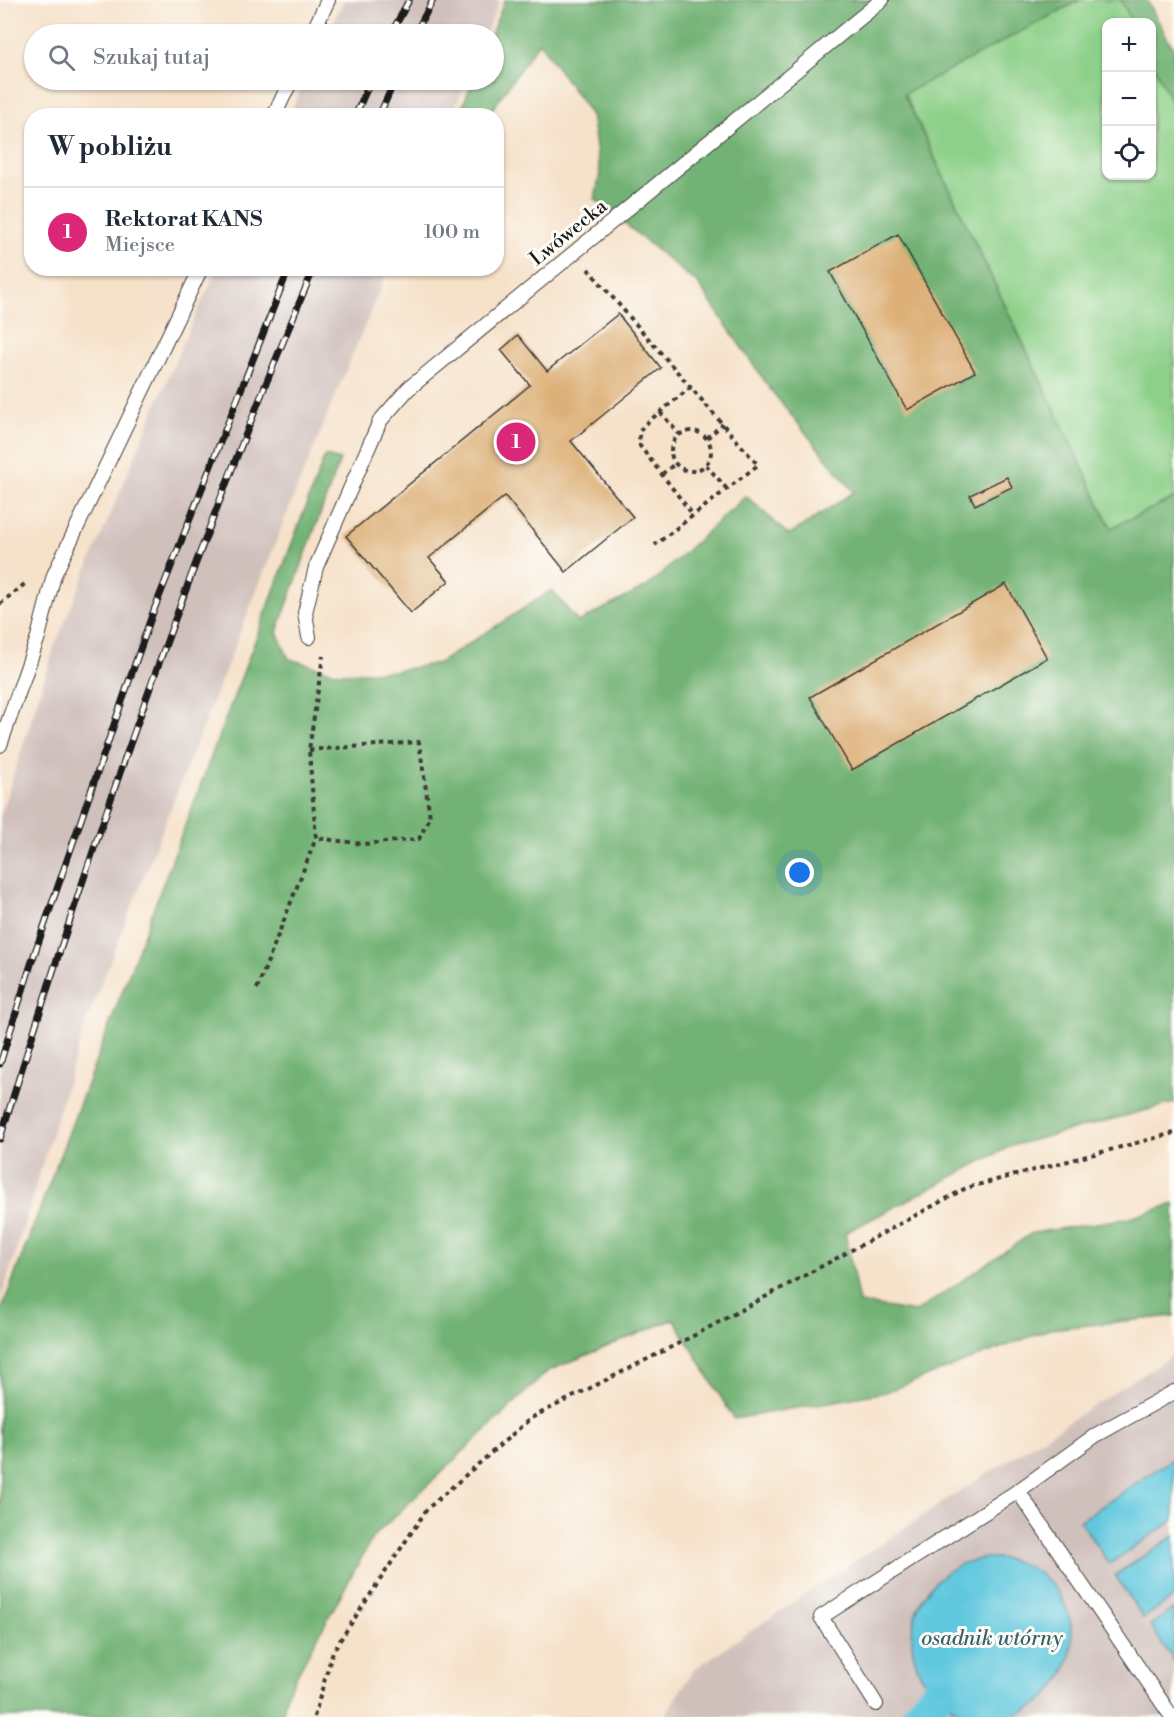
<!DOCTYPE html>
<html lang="pl">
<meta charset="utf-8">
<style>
body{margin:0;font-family:"Libre Bodoni",serif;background:#f6f6f7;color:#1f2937}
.controls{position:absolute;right:18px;top:18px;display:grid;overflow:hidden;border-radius:12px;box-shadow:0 2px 4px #0004}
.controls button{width:54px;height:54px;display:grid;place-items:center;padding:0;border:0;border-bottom:2px solid #e0e1e3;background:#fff;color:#1f2937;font:30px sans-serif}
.you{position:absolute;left:800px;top:873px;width:21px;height:21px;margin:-15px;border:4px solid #fff;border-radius:50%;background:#1a73e8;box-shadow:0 0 0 9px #1a73e833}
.badge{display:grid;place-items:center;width:39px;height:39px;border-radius:50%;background:#db2777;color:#fff;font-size:20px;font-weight:700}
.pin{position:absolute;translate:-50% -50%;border:3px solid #fff;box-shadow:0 2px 6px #0006}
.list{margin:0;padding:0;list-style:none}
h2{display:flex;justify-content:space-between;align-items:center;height:78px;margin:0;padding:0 24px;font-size:26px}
h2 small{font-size:20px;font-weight:400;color:#747a83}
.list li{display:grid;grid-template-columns:39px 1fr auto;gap:18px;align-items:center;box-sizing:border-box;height:90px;padding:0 24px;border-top:2px solid #e0e1e3}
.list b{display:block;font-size:22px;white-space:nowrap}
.list p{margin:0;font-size:20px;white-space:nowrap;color:#747a83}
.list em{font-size:20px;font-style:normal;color:#747a83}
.icon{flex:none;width:33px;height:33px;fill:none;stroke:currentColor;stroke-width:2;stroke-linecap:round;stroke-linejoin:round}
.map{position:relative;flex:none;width:1174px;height:1717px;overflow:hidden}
.search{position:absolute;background:#fff;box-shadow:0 2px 4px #0004;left:24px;top:24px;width:480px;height:66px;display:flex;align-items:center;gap:15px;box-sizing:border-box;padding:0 21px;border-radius:33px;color:#747a83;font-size:22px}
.panel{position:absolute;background:#fff;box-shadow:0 2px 4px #0004;left:24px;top:108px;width:480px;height:168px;border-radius:24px}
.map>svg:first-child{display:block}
.industrial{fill:#d0c0bc}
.green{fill:#8dd089;stroke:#547652;stroke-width:1.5}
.forest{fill:#72b275;stroke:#476748;stroke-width:1.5}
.water{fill:#61c8de;stroke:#3e727d;stroke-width:1.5}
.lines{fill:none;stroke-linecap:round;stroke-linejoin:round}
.canal{stroke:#61c8de;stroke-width:34}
.building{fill:#ddb078}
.lane-casing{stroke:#3d3a36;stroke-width:16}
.path{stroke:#3d3a36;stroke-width:4;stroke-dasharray:4.5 4.5;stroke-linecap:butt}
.lane{stroke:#fff;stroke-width:14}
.rail-casing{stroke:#1c1c1c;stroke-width:7}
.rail{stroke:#fdfcf7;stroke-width:4.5;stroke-dasharray:14;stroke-linecap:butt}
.labels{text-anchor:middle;stroke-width:6;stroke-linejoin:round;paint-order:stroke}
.street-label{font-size:20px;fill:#1c1c1c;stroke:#fdfcf7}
.water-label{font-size:21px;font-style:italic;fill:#38616a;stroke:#fdfcf7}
</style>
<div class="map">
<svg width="1174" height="1717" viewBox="0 0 1174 1717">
<rect width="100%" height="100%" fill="#fdfcf7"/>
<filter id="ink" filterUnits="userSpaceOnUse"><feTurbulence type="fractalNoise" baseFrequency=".0167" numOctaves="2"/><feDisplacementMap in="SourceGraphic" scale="12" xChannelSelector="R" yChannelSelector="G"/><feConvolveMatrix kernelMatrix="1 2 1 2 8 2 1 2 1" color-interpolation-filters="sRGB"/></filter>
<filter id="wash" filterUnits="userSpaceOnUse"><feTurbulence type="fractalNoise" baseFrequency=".008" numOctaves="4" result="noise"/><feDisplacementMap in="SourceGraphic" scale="24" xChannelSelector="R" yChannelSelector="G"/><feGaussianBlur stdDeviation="1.35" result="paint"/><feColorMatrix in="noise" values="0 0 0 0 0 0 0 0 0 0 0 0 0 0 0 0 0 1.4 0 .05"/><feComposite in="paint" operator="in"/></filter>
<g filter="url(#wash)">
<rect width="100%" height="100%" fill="#f6e1c9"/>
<path class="industrial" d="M344 0H500L486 34H327Z
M306 80H467L452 115H289Z
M217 269H388L296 491 85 1025 0 1303V817L55 645 184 340Z
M1174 1354V1717H664L694 1669 951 1497Z"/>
<path class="green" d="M1080 0H1121L1132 22H1106V176H1152V62L1174 107V498L1111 528 904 93Z"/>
<path class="forest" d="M505 0H1080L904 94 1111 528 1174 498V1103L1011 1146 845 1233 859 1303 916 1312 1032 1233 1129 1218 1174 1204V1316L1050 1329 886 1392 734 1419 674 1319 548 1371 373 1537 287 1693 282 1717H0V1314L325 456 340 460 277 632 289 659 338 673 394 671 439 663 552 590 578 622 648 586 746 496 789 535 854 492 770 389 698 284 595 199 600 173 591 115 539 42 488 115H459L473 80H494V34H491Z
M1121 0H1147L1174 50V107L1152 62V22H1132Z"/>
<path class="water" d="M1174 1458V1520L1109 1564 1080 1521Z
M1174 1536V1597L1143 1618 1115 1575Z
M912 1638a80 80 0 1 1 160 0a80 80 0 1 1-160 0Z
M1174 1609V1661L1150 1625Z"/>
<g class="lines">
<path class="canal" d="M917 1717 936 1695"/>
</g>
<g id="blocks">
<path class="building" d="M898 234 975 372 907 410 830 272Z
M618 314 661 368 571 441 633 517 566 572 505 496 429 558 449 581 411 613 346 536 530 385 501 350 518 335 547 371Z
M1007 477 1012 487 975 505 970 495Z
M1006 584 1047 658 852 770 810 697Z"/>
</g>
</g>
<g filter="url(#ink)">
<use href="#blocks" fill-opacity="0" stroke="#3d3a36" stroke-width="1.5"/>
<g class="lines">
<g class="lane-casing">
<path id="lane" d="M312 34 328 0
M274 116 291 80
M309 637 305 613 316 567 380 421 408 389 882 0
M0 745 38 637 54 575 201 268
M1018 1491 1096 1435 1174 1392
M876 1704 821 1617 1018 1491 1172 1717"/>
</g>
<path class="path" d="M588 269 758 465 655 545
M691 387 644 425 639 432 640 446 693 515
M660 412 679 434
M671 451a20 20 0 1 1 40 0a20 20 0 1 1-40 0Z
M707 438 723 424
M706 465 727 489
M662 474 676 463
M0 604 27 582
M309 750 419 742 430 817 419 839 364 844 316 838 309 750 323 656
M257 989 316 838
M314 1717 333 1651 427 1509 531 1418 695 1335 966 1188 1174 1133"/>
<use href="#lane" class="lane"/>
<g class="rail-casing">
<path id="rail" d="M391 34 409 0
M415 34 433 0
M355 116 371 80
M379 116 395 80
M0 1064 32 961 152 615 289 268
M0 1139C91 844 193 552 314 268"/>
</g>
<use href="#rail" class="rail"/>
</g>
</g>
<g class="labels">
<g class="street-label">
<text transform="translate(568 232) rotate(-39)" y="7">Lwówecka</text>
</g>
<g class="water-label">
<text x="992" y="1645">osadnik wtórny</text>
</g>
</g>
</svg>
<div class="controls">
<button>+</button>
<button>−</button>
<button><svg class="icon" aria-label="locate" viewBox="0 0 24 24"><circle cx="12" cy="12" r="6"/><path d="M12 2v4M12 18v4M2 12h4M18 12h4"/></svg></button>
</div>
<div class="you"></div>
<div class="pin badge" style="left:516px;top:442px">1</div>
<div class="search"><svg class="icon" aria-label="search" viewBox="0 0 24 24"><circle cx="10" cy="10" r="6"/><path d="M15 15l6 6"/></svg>Szukaj tutaj</div>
<section class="panel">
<h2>W pobliżu<small></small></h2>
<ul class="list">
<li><span class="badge">1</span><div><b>Rektorat KANS</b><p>Miejsce</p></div><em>100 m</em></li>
</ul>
</section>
</div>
